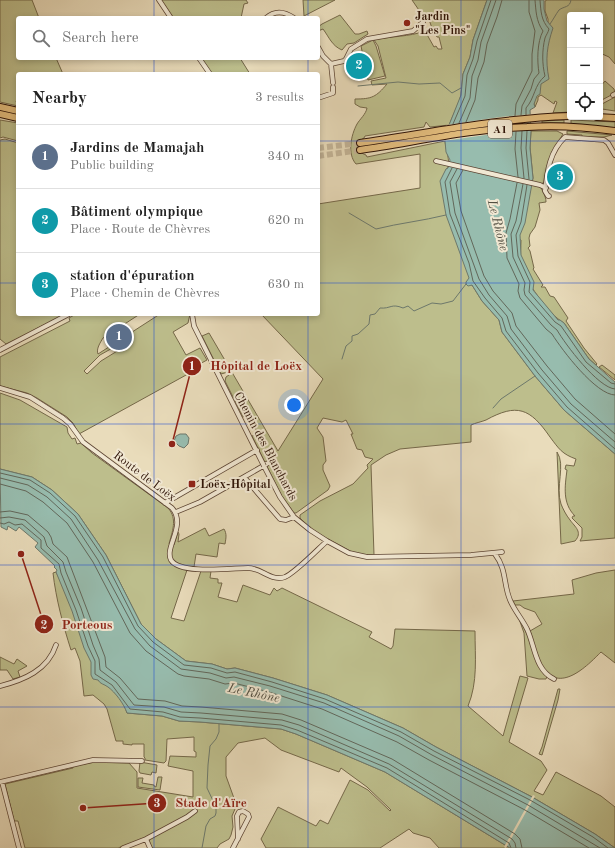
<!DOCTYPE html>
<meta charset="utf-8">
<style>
body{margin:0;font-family:"Old Standard TT",serif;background:#f6f6f6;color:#222}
.controls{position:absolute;right:12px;top:12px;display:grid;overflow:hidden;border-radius:4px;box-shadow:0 2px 6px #0003}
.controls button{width:36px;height:36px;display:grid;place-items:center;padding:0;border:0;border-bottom:1px solid #e0e0e0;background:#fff;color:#222;font:20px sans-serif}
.you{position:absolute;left:294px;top:405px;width:14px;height:14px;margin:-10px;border:3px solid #fff;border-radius:50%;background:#1a73e8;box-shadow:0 0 0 6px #1a73e833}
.badge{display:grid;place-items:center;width:26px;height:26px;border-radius:50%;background:#2563eb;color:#fff;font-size:13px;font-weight:700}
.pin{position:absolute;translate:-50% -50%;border:2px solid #fff;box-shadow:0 1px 4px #0006}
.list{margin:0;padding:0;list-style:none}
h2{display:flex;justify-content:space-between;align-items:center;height:52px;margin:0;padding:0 16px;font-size:17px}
h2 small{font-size:13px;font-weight:400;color:#767676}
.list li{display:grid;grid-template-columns:26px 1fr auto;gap:12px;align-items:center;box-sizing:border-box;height:64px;padding:0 16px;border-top:1px solid #e0e0e0}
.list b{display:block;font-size:15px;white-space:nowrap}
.list p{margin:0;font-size:13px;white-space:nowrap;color:#767676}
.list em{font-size:13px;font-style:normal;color:#767676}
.icon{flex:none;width:22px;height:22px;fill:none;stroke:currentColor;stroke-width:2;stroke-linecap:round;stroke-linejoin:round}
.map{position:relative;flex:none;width:615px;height:848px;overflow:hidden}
.search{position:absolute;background:#fff;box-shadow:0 2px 6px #0003;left:16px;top:16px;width:304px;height:44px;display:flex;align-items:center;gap:10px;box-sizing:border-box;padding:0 14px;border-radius:4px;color:#767676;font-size:15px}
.panel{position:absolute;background:#fff;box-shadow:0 2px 6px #0003;left:16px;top:72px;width:304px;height:244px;border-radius:4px}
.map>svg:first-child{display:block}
.green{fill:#bdbe8c;stroke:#756849;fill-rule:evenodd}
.water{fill:#97bcae;stroke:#6d786b}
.pier{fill:#e9dcbb}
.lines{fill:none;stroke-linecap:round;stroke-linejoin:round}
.shore{stroke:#62675a;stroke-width:1}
.stream{stroke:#6d786b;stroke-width:1}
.highway-tunnel{stroke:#c3b497;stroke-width:6;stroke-dasharray:6 3;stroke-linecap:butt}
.minor-casing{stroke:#5c4433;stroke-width:5.5}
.highway-casing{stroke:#2d1206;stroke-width:8}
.minor{stroke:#f1e8d3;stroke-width:4}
.highway{stroke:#e4be7e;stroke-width:6}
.minor-bridge-casing{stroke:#5c4433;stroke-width:5.5;stroke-linecap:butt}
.minor-bridge{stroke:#f1e8d3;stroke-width:4}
.grid{fill:none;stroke:#1d4ed8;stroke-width:1;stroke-opacity:0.55}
.poi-dot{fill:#8f2418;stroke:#f1e8d3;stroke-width:1.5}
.labels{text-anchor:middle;stroke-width:4;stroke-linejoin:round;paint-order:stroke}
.shield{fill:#f1e8d3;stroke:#685244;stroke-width:1}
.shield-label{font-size:11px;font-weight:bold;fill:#2d1206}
.poi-label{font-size:12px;font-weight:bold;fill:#2d1206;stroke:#f1e8d3;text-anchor:start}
.street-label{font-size:12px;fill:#2d1206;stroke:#f1e8d3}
.water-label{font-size:13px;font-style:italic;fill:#524e41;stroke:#f1e8d3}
.leader{fill:none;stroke:#8f2418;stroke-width:1.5}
.callout-dot{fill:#8f2418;stroke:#f1e8d3;stroke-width:1.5}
.mark-label{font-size:12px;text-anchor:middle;font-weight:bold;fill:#fff}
.callout-label{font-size:13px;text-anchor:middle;font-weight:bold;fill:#8f2418;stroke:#f1e8d3;stroke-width:4;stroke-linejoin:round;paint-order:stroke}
</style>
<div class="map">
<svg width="615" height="848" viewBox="0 0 615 848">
<rect width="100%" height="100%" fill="#e9dcbb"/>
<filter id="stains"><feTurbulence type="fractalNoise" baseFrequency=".005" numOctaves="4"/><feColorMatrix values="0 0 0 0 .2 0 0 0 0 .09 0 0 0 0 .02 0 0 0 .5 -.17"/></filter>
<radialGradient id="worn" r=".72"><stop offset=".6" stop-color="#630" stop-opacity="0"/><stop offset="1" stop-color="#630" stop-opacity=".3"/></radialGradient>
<path class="green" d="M0 0H32L39 18H18V58H56L63 74H18V99H17L16 102 18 103V106L0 102Z
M161 0H246L248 3 244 4 241 18H173Z
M303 0H335L304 16Z
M412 0H487L473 40 470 57 463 74 461 95 459 102 449 125 430 127 426 122 424 127 365 136 364 138 359 141V145L362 147 359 152 366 155 367 157 445 141C446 151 450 159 448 168L446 169 465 264 470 278 466 282 472 285 482 301 499 320 502 332 535 376 564 410 615 454V538L580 541 582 537V528L572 518 573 516H575C562 503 565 486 567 470L565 469 566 465 574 466 576 459C562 454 559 449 550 437 530 408 517 403 486 420 481 422 475 423 471 425V442L400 449 386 455 371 465 374 555H362L354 553 324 537 309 527 300 518V515L320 501 353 484 368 468 367 465 373 459 365 457 362 450 357 449 351 434H353L346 420 342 422 323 418 317 428 323 437 326 461 323 465V470L330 486 328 490 296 513H294L281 495 252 436 258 434 249 414 243 417 225 381 226 377 229 375 228 372 221 374 202 336 209 333 278 451 323 379 261 314H318V204L420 188V154L356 164C347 154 351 135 357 124 360 119 366 114 367 108L360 107 355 104V99C372 99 376 97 387 84L372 85 371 81 386 78 378 46 374 40C391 36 409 37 425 31L434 47 436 46 438 49H442L439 37H437L432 28 428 17 423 16Z
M547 0H615V64L609 57 600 53V15H570V112L553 113 557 102 555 101 554 104 541 95 538 97V100L535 107 534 104 548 22V19L545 11V1Z
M340 15 355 34H359L367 31 368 34 354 43 347 44 342 50C332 46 329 37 323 29L318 31V27L322 24Z
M373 40 376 46 385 76 368 80 361 46Z
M201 58H240L250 74H212Z
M605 81 614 89 615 93 600 101V87Z
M615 97V111L602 109V104Z
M0 120 18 123V141L3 137 0 138Z
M564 120V123H542V121Z
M571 120 615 122V128L571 124Z
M531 131H557L563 134 552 152 546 182 540 184C541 190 546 195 546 202L539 203 540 210 535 227 530 234 529 238 530 246 528 248 530 251 534 268 533 269 543 285 541 287H545L550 296 554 297 568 318 566 321 584 348 597 364 596 365 589 359 564 323C549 315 523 279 521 262 520 255 521 247 521 240L516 237 533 178 530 147Z
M567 131 612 135 604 137H582V135L567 134Z
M5 139 18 143V314H66L6 344 0 339V140Z
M76 314H140L103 338C100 343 96 349 98 354L160 314H190L188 323 173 332 186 355 200 348 207 360 196 366 197 369 79 434 73 423 67 417 37 398 27 393 0 386V357L70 321 69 318ZM125 341 127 345 101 361 87 374 84 371 100 355Z
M602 365 615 375V380L599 367Z
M0 393 20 400 67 427 68 433 72 439 75 438 77 444 81 443 92 453 168 508C178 519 172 532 169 544L174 545 178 532 179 534 178 542 205 528 209 536 224 529C227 534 226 538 225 544L219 543 217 557 196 554 194 567 187 570 171 618 184 621 201 571H211L210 578 218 579V583H222L218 597 237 602 243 585 270 595 274 588 277 591 282 588 372 632 369 637 391 649 393 646 395 629 475 631C475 657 478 682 468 706L503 736 520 676 528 678 509 742 541 761 547 770 534 791 543 795 556 772 601 796 615 807V848L595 834 532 797 436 747 403 728 327 695 273 678 235 668 227 669 212 664 186 661 156 639 141 624 106 555 78 514 52 490 32 477 0 469Z
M557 452C566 465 555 487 561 504 563 509 566 515 570 520 575 527 583 532 575 541L561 544Z
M615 570V663L601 652C587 666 560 694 542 667 536 657 534 643 530 631L542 624 535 612 524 608 520 605H515L513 601 574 594 572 580 596 573Z
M56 572 121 696 127 713 162 716 179 721 200 722 281 729 296 734 385 772 510 848H439L430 838 413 833 409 829 380 848H266L261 839 278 807 316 826 320 820 328 824 350 780 368 790 390 811 391 810 367 787 341 768 339 772 281 750 265 738 238 743 226 757V776L235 801V809L232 816 233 827 231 835 229 839 220 844 217 848H152L149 841 150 837 175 823 174 822 145 838 118 848H25L18 821H14L5 784 73 768V766L95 762 129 763 137 772V788L193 797V771L168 766 170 756 196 757V752L194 751V737L167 739 166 761 164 763 145 760V758L144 757V744H132V745L123 744V741H116L107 709 104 704 93 695 84 696 80 661 75 648 71 650C63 625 56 599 53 573Z
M517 613 547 676 546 679H539L527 676 524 633Z
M0 657 14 664 17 659 27 666 18 671 20 677 13 679 7 670H0Z
M558 689H560L558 700 542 755 539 754 542 747Z
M140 762 157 765 156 773 152 772 151 775 140 773 139 771Z
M158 777H162L160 790 138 787V778H143L142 783 154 785V786L156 787Z"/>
<path class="water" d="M487 0H544V9L547 21 553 28C547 46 545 59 549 79L541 84 540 94 537 96 534 104 535 107 530 110 531 131 530 148 533 178 525 223 520 235 521 255 534 282 533 290 558 320H560L564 323 589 359 615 382V454L564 410 535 376 502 332 499 320 482 301 472 285 468 286 466 284V282L469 278 446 215 440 181 446 169 448 168 450 160 446 152 445 141 449 125 461 95 463 74 470 57 473 40Z
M180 434H186L189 438 188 444 184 448 179 446 174 441 176 436Z
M0 469 32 477 52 490 78 514 106 555 141 624 156 639 186 661 212 664 227 669 235 668 273 678 327 695 403 728 436 747 532 797 595 834 615 848H510L385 772 296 734 281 729 200 722 179 721 162 716 127 713C124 704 115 692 108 687 104 684 100 684 98 680L93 679 91 675V662L84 648 72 611 56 572 57 570 54 567 55 566 35 547 38 543 19 527 16 531 8 526 7 530 1 527Z"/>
<path class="pier" d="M532 114 533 121 495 126 533 123V130L500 133 443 141 446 125 500 117Z
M533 795 535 796 506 848 504 847Z"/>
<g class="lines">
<path class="shore" d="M521 115 522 106 531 89 534 79 539 73C537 61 537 42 543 31 536 21 536 11 535 0
M526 115V108C535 98 534 85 545 76 542 64 542 50 545 38 546 35 548 33 549 29 541 20 541 12 540 0
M515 116 516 104 532 71V54L535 31 529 12V0
M466 122 475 100 478 78 484 62 487 44 497 17 502 0
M459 123 470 98 472 76 478 60 481 42 496 0
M453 124 465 96 467 75 473 59 477 41 491 0
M522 131 521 148 524 178
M527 131 526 148 529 179
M516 132 515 149 518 177
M452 168 445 182 450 214 469 263 473 281 485 298 502 318 506 331 538 373 567 407 615 449
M457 169 450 182 455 213 479 279 489 295 507 316 511 329 542 370 571 404 615 442
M463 170 456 183 461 211 484 276 493 291 512 313 516 326 547 366 575 399 615 434
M517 183 510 219 506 233 507 258 519 284 518 291 520 298 546 329 552 334C562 350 596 395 615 395
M523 184 516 221 511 234 513 257 525 283 524 290 525 295 551 325 557 330C565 344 598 388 615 389
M527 185 521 222 516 235 518 256 530 282 529 292 555 322 561 326 586 362 611 383 615 384
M0 473 30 480 50 493 75 516 103 557 138 626 153 642 184 665 211 668 227 673 235 672 272 682 325 699 401 732 434 751 530 800 593 837 608 848
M0 478 28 485 47 497 71 519 98 560 135 629 150 646 181 669 210 673 226 678 234 677 270 686 324 703 399 736 432 755 528 805 600 848
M0 484 26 491 43 502 67 523 93 562 130 633 146 651 178 674 184 676 209 679 225 684 234 683 269 692 322 709 397 742 429 760 525 810 589 848
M0 512 10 511 28 515 48 532 51 537 53 544 67 557 105 657 106 667 120 678 138 699 165 701 182 706 201 707 282 714 301 720 392 759 515 834 520 839 522 848
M0 518 9 517 25 520 44 537 47 546 63 562 66 572 81 608 93 645 99 659 100 670 116 682 134 705 164 707 181 712 201 713 282 720 299 725 389 764 512 839 515 843 516 848
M0 523 4 524 9 522 15 525 22 524 41 540V548L59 564 61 573 76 610 88 646 95 661V674L112 685 130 709 163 712 180 717 200 718 281 725 297 730 387 768 509 843 511 848"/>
<path class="stream" d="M550 24C553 20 556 14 559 10 564 6 570 8 571 0
M358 86 398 82 419 84 440 83 452 93 461 88
M349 213 376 229C400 223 422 221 446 215
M342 359 346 346 352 341V336L358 334 369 324 370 315 375 314 380 308C391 309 391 303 403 308L408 306 414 311 432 303 441 304 453 301 466 284
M493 408 501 399 535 376
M202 848 206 826 210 819 215 816 216 813V807L207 788 208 765 210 746 216 739 219 732V724"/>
<path class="highway-tunnel" d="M318 148 360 143
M318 156 360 150"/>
<g class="minor-casing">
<path id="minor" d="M159 0 171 18
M266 18C275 10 284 11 294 18
M318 47 323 56 331 64 333 83
M199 58 210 74
M331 64 344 61 346 59 351 49 367 39 413 31 423 22
M613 95 615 94
M318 98 333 93V87
M436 161 540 185 546 188
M549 196H548L545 191C547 171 550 151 565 137L604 140 608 143 615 155
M192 314 194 326 263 464
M0 350 69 314
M0 388 30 397 63 418 70 424 83 442 172 508C187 525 164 547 171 560 180 575 233 568 248 568 262 568 271 582 285 577 295 573 318 549 327 541
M264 466 280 497 294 517 310 530 327 541 349 553 367 557 471 555 502 552
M244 477 270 462
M165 503 257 450
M176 512 200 502 244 477 280 519 286 520 294 517
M495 554C507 570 503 583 510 600 514 610 522 619 527 629 535 646 535 670 554 679
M0 686C24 680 48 670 56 645
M0 782 93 760 142 761
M2 782 19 848
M146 839 150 848
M123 848 146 839 187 817 195 811
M233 848 249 817 248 814 243 811 239 812 237 816 238 839"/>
</g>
<g class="highway-casing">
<path id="highway" d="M0 107 18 111
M0 114 18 118
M597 117 615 118
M360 143C429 133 499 118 570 116
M360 150C415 142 471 129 527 127 556 125 586 127 615 131"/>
</g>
<use href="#minor" class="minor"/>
<use href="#highway" class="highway"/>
<g class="minor-bridge-casing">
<path id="minor-bridge" d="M263 464 264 466"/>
</g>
<use href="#minor-bridge" class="minor-bridge"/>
</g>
<path class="grid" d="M154 0V18M308 0V18M461 0V848M154 58V74M308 58V74M0 141H18M318 141H615M0 283H18M318 283H615M154 314V848M308 314V848M0 424H615M0 565H615M0 707H615"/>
<g class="poi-dot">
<circle cx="407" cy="23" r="4"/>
<rect x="188" y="480" width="8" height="8" rx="2"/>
</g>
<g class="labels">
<rect class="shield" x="488" y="120" width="24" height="18" rx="3"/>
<g class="shield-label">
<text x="500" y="133">A1</text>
</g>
<g class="poi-label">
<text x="415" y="20">Jardin<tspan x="415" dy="14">"Les Pins"</tspan></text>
<text x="200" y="488">Loëx-Hôpital</text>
</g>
<g class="street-label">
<text transform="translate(266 446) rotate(62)" y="4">Chemin des Blanchards</text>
<text transform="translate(145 476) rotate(37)" y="4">Route de Loëx</text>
</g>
<g class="water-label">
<text transform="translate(499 225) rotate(76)" y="5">Le Rhône</text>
<text transform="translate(254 692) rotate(12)" y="5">Le Rhône</text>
</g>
</g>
<path class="leader" d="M172 444L192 366M21 554L44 624M83 808L157 803"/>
<g class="callout-dot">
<circle cx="172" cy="444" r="4"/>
<circle cx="21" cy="554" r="4"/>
<circle cx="83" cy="808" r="4"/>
<circle cx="192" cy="366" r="10"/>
<circle cx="44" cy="624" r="10"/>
<circle cx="157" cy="803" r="10"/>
</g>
<g class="mark-label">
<text x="192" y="370">1</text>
<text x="44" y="629">2</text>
<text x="157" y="807">3</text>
</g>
<g class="callout-label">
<text x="256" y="370">Hôpital de Loëx</text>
<text x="87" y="629">Porteous</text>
<text x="211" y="807">Stade d'Aïre</text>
</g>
<rect width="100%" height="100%" filter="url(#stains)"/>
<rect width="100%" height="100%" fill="url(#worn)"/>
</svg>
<div class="controls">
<button>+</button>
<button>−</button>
<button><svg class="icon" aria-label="locate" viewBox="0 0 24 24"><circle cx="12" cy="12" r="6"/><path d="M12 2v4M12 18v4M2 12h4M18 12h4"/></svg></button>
</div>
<div class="you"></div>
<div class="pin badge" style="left:119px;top:337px;background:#5c6f8a">1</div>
<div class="pin badge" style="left:359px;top:66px;background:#0f9aa8">2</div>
<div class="pin badge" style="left:560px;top:177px;background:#0f9aa8">3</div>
<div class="search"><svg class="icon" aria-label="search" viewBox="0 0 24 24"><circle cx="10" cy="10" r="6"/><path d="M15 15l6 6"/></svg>Search here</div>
<section class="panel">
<h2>Nearby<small>3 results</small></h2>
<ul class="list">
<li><span class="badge" style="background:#5c6f8a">1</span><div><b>Jardins de Mamajah</b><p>Public building</p></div><em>340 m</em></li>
<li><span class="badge" style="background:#0f9aa8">2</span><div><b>Bâtiment olympique</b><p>Place · Route de Chèvres</p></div><em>620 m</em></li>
<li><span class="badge" style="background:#0f9aa8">3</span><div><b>station d'épuration</b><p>Place · Chemin de Chèvres</p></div><em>630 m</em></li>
</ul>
</section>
</div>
